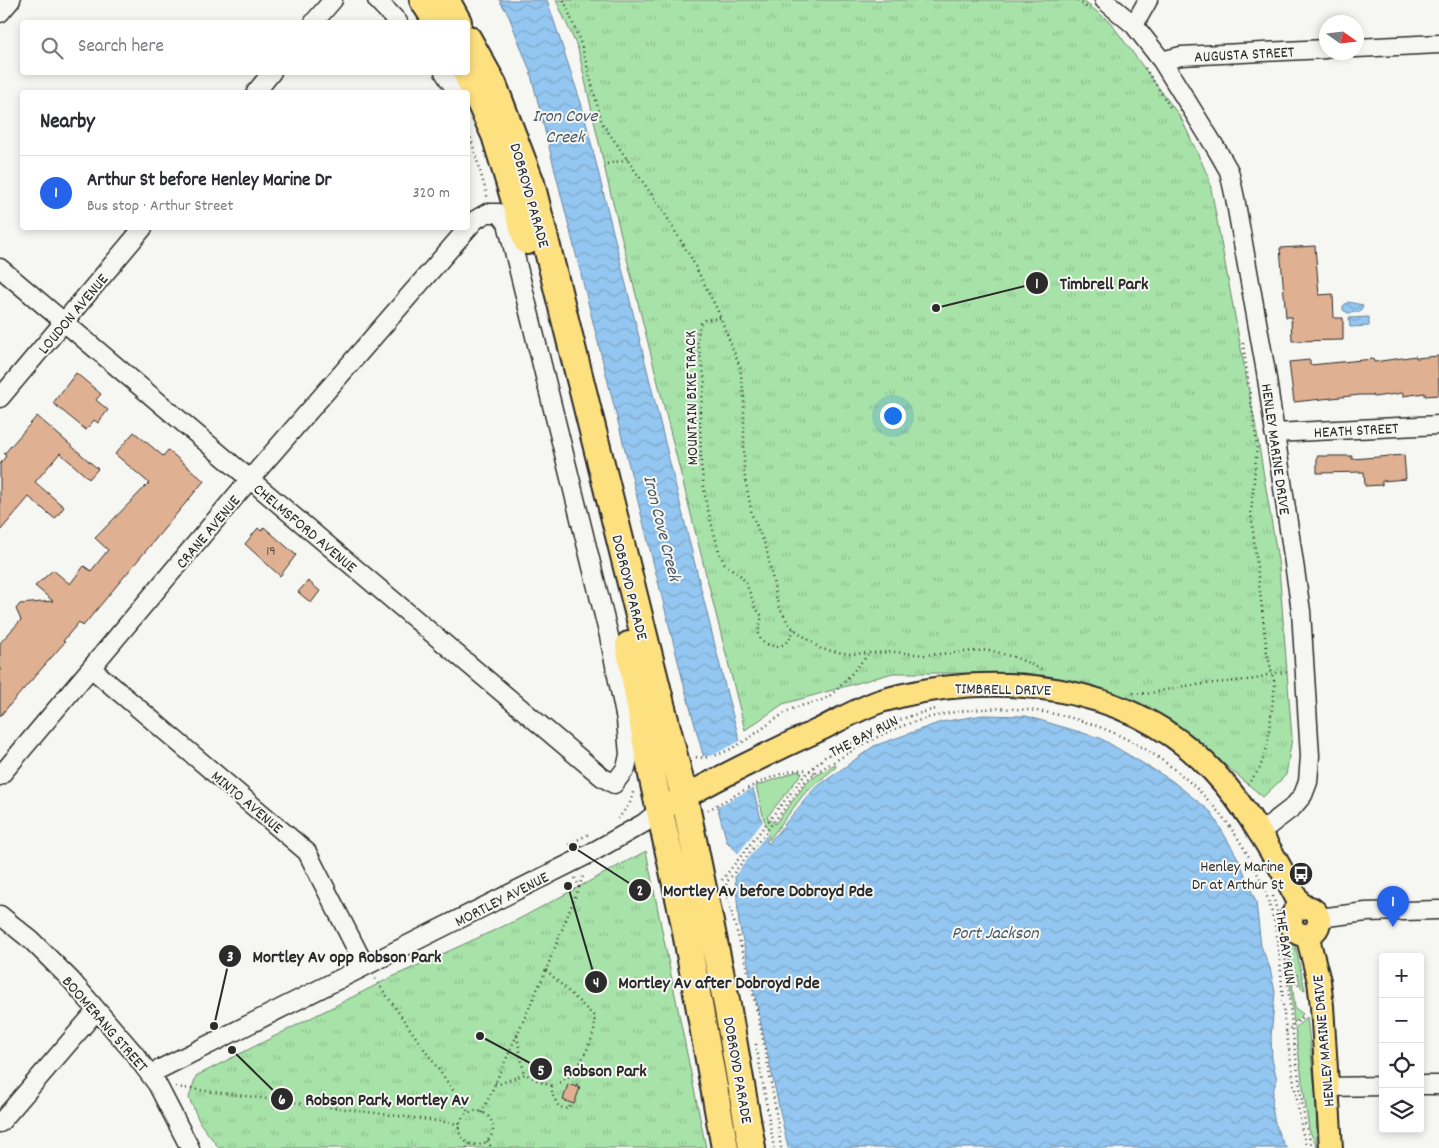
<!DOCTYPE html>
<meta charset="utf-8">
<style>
body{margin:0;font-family:Dekko,sans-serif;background:#f2f2f3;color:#2b2b33}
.controls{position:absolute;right:15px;bottom:15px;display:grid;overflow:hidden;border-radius:5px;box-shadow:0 2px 8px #0003}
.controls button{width:45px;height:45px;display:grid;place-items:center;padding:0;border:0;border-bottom:1px solid #e1e1e2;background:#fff;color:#2b2b33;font:25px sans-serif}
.compass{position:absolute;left:1319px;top:15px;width:45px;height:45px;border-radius:50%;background:#fff;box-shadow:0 2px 8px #0003;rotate:104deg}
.you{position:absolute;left:892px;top:415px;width:18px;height:18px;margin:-12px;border:4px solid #fff;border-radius:50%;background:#1a73e8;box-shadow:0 0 0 8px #1a73e833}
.badge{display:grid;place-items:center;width:32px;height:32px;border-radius:50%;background:#2563eb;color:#fff;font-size:16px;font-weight:700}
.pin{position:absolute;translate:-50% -41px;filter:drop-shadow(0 1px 2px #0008)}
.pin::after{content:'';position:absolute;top:26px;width:18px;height:15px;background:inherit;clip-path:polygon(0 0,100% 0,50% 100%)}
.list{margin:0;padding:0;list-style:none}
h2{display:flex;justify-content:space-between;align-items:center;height:65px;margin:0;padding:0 20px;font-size:21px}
h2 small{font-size:16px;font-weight:400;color:#7c7c81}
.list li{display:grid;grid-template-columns:32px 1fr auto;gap:15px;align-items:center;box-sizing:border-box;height:75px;padding:0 20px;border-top:1px solid #e1e1e2}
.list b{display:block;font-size:19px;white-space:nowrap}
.list p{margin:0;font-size:16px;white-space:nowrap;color:#7c7c81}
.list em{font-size:16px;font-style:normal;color:#7c7c81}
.icon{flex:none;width:28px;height:28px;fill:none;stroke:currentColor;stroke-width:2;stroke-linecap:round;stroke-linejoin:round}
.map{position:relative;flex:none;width:1439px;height:1148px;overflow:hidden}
.search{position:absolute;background:#fff;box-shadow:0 2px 8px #0003;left:20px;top:20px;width:450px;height:55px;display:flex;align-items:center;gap:12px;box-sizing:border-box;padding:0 18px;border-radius:5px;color:#7c7c81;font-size:19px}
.panel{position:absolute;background:#fff;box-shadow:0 2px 8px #0003;left:20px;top:90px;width:450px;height:140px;border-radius:5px}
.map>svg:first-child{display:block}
.green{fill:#a7e2a8;stroke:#69866a}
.park{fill:url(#park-tufts);stroke:#69866a}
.water{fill:url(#water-waves);stroke:#6988a1}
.pier{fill:#f6f6f2}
.building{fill:#dfb091;stroke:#2b2b2b}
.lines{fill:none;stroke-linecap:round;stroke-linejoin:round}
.minor-casing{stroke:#2b2b2b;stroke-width:21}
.major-casing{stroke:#2b2b2b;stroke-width:26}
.highway-casing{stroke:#2b2b2b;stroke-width:30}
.path{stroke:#2b2b2b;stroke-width:2.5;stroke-dasharray:1 4;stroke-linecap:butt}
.minor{stroke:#f6f6f2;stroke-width:18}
.major{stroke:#fde080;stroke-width:22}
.highway{stroke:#fde080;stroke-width:26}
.labels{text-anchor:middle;stroke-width:4;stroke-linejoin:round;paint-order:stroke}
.number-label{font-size:14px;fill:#584c44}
.street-label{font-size:16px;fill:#2b2b2b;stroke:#f6f6f2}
.poi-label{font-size:16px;fill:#2b2b2b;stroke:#f6f6f2;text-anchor:end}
.water-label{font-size:18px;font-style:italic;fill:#4a5a66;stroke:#f6f6f2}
.leader{fill:none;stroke:#2b2b2b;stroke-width:2}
.callout-dot{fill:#2b2b2b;stroke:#f6f6f2;stroke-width:2}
.mark-label{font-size:15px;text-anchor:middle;font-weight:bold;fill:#fff}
.callout-label{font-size:18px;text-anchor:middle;font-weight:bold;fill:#2b2b2b;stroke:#f6f6f2;stroke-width:4;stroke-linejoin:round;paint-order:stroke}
</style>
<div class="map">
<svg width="1439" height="1148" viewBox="0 0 1439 1148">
<defs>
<pattern id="park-tufts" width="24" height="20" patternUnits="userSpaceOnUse" patternTransform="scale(1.25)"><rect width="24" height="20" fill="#a7e2a8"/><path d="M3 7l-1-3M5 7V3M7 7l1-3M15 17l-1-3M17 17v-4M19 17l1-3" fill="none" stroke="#90c291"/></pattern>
<pattern id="water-waves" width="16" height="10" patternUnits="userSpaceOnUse" patternTransform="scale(1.25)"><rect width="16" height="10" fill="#93c6f0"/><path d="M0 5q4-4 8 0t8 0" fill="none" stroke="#7faace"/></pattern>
</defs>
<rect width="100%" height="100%" fill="#f6f6f2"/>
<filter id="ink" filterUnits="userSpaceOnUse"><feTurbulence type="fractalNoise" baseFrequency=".02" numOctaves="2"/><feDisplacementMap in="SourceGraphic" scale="10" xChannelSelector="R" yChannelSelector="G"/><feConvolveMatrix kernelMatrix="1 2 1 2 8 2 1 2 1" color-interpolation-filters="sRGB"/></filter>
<g filter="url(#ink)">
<path class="green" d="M835 764 836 767 804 794 769 840 756 786 798 771 802 773 767 817 775 824 808 781Z
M1295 945 1305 990 1301 988 1298 975 1290 971 1288 946Z
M1289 974 1297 982 1296 984 1292 981 1295 1008 1303 1014 1294 1023Z
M1307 1017 1316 1098 1317 1146 1309 1130 1295 1028Z"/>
<path class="park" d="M556 0H1082L1110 22 1181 118 1209 178 1257 434 1279 567 1292 738 1286 775 1263 797 1195 739 1159 715 1100 689 1026 673H893L783 704 745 730 608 183 578 49Z
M646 851 706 1148H219L200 1123 189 1098 196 1076 390 978 519 919Z"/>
<path class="water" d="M499 0H547L582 106 727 694 768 844 814 789 874 746 941 722 983 715 1026 716 1100 738 1171 780 1211 812 1239 860 1256 902 1261 946 1270 968 1275 992 1271 1037 1272 1059 1277 1080C1267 1100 1274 1131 1287 1148H788L739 923 735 877 743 857 727 842 685 689 530 71 508 14Z
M1348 302 1363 305 1360 312 1348 313 1343 310V306Z
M1369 317V326L1350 327 1349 318Z"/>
<path class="pier" d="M742 740 755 787 715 808 701 757 713 755Z
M764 820 768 833 733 878 740 858 737 855Z"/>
<path class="building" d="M1315 246 1319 295 1333 294 1334 318H1343V340L1292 341 1291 317H1286L1280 248Z
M1416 356V358L1438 356 1439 395 1425 396V393L1403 396V393L1374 397 1373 395H1360L1294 402 1289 362 1310 360V365L1373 359 1374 362Z
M76 373 101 394 96 400 108 410 98 423 94 420 86 430 53 403Z
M37 416 98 469 89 479 60 453 35 482 64 507 55 519 29 497 0 531V464L6 456 4 454Z
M134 432 163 456 168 450 204 481 83 626 79 622 63 641 65 642 0 716V643L21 620 16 609 20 604 53 601 35 586 53 570 70 584 84 566 91 571 108 550 95 538 149 483 115 454Z
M1404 455 1406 479 1382 481V485L1365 486 1364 472 1317 473V456H1352V459Z
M264 527 296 555 280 576 245 544 258 528 261 531Z
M308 581 320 591 311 603 298 592Z
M568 1084 580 1088 574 1104 563 1100Z"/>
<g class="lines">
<g class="minor-casing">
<path id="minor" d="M377 0 398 22
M1104 0 1134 25 1162 61 1217 150 1229 171 1235 198 1266 372 1301 611 1310 756 1308 782 1303 795 1293 807 1258 834
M0 13 11 0
M314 22 333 0
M1134 25 1148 0
M1356 48 1439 44
M1162 61 1181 56 1326 49
M444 72 457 92
M256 92 272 72
M0 268C200 438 401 607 602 777L614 784 626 768 629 755 626 720 609 636 507 223 499 213H487L475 220 250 479 0 776
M0 398 143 228
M1274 433 1439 425
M91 668 307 852 365 966
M0 915 32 941 71 980 133 1052 157 1084 190 1148
M1319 918 1366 912 1439 910
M150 1074 591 853 644 823 660 810
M1420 1085H1439
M1328 1087 1383 1086
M0 1123 97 1010"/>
</g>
<g class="major-casing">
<path id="major" d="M669 805C718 778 768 753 819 730 839 720 860 708 881 701 993 668 1129 682 1213 771 1249 809 1278 862 1302 908
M1291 921a14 14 0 1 1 28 0a14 14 0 1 1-28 0Z
M1307 935 1319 981 1322 1006 1331 1148"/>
</g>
<g class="highway-casing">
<path id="highway" d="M423 0 437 22
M446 0 458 22
M468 39 493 84 531 183 684 796 727 1005 752 1148
M466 72 495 135 527 241
M629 645 652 775 684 921 725 1148"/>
</g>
<path class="path" d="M564 0 582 47 602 123 665 214 691 258 717 309 740 367 744 397V473L752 515 766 547 778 605 790 626 821 649 849 654 895 652 925 655 989 650 1017 658 1041 669
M1078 0 1092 12
M1145 68 1170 107
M468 128 488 199
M607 164 628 159
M720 318 705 320 700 324 697 340 705 380 700 412 701 465 706 503 720 555 725 564 741 576 746 583 755 607 762 616 758 632 761 641C778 651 788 646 794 629
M1243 343 1257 445 1251 514 1267 653 1275 685 1267 747 1260 768 1248 784
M1133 693 1146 694 1185 686 1256 679 1272 673 1290 672
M696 757C724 763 764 725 788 711 800 704 816 704 828 697 839 690 858 665 868 655
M708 810C729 799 794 758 815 773
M618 819 630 803 634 789
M569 844 591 833
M722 880 804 776 825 757 887 725 913 715 936 709
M579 887 584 874
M726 890V883L805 782 815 773C846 755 877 734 911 723 1060 673 1222 757 1270 906 1280 938 1281 972 1283 1005 1286 1033 1291 1061 1295 1089 1299 1109 1300 1128 1307 1148
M1273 896 1283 933 1292 1028 1305 1123 1311 1144
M727 898C752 979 770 1064 781 1148
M1281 925 1292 924
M1285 972 1295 976 1299 986
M375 979 469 1113
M1286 1032 1304 1016
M517 1036 524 1074
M756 1044 774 1148
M574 1075 577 1078V1087
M495 1083 499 1084 525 1074C533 1077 548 1088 556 1085 562 1082 566 1076 574 1075 581 1059 601 1031 593 1015L546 970
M552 1086V1094L559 1107 569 1109 571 1103
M176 1087 460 1124
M459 1128a17 17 0 1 1 34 0a17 17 0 1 1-34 0Z
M482 1113 546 970 579 887 575 878
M487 1141 492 1148
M467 1148 469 1143"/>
<use href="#minor" class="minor"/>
<use href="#major" class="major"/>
<use href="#highway" class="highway"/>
</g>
</g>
<defs>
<g id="bus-disc" transform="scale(1.25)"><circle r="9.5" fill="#2b2b2b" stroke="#f6f6f2"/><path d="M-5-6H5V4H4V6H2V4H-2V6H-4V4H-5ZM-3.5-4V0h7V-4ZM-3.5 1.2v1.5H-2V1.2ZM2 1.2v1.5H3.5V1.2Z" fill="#fff"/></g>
</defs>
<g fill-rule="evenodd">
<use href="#bus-disc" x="1301" y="874"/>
</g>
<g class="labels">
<g class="number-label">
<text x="271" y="555">19</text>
</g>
<g class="street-label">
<text transform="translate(1244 53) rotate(-3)" y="6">AUGUSTA STREET</text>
<text transform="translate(531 195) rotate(74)" y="6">DOBROYD PARADE</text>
<text transform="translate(72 313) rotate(-50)" y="6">LOUDON AVENUE</text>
<text transform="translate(690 398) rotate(-91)" y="6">MOUNTAIN BIKE TRACK</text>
<text transform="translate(1356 429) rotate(-3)" y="6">HEATH STREET</text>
<text transform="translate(1277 449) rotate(82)" y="6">HENLEY MARINE DRIVE</text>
<text transform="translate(306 527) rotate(40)" y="6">CHELMSFORD AVENUE</text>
<text transform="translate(207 531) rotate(-50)" y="6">CRANE AVENUE</text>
<text transform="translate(631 587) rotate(76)" y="6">DOBROYD PARADE</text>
<text transform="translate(1003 688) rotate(1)" y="6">TIMBRELL DRIVE</text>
<text transform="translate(863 735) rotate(-27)" y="6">THE BAY RUN</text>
<text transform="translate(248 801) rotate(40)" y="6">MINTO AVENUE</text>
<text transform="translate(501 898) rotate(-27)" y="6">MORTLEY AVENUE</text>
<text transform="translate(1287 947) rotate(82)" y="6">THE BAY RUN</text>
<text transform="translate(106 1023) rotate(49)" y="6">BOOMERANG STREET</text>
<text transform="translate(1322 1041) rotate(-95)" y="6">HENLEY MARINE DRIVE</text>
<text transform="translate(739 1070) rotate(80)" y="6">DOBROYD PARADE</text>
</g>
<g class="poi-label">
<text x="1284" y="871">Henley Marine<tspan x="1284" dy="18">Dr at Arthur St</tspan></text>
</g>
<g class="water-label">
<text x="565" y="121">Iron Cove<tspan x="565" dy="21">Creek</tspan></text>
<text transform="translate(663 528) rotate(76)" y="6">Iron Cove Creek</text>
<text x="995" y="938">Port Jackson</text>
</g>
</g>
<path class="leader" d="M936 308L1037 283M573 847L640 890M214 1026L230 956M568 886L596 982M480 1036L541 1069M232 1050L282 1099"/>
<g class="callout-dot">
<circle cx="936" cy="308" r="5"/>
<circle cx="573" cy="847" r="5"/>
<circle cx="214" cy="1026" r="5"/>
<circle cx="568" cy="886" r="5"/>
<circle cx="480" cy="1036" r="5"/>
<circle cx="232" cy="1050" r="5"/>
<circle cx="1037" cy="283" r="12"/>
<circle cx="640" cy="890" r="12"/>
<circle cx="230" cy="956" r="12"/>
<circle cx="596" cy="982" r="12"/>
<circle cx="541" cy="1069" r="12"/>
<circle cx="282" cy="1099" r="12"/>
</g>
<g class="mark-label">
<text x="1037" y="288">1</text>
<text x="640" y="895">2</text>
<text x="230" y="961">3</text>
<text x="596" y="987">4</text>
<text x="541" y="1075">5</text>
<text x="282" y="1104">6</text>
</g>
<g class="callout-label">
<text x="1104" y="289">Timbrell Park</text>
<text x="768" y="896">Mortley Av before Dobroyd Pde</text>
<text x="347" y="962">Mortley Av opp Robson Park</text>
<text x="719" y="988">Mortley Av after Dobroyd Pde</text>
<text x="605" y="1076">Robson Park</text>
<text x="387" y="1105">Robson Park, Mortley Av</text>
</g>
</svg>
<div class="controls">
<button>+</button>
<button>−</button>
<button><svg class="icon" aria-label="locate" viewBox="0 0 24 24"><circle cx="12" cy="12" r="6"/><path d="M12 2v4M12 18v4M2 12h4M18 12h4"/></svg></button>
<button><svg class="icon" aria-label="layers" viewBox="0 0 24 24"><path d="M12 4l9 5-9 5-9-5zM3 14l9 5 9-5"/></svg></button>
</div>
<svg class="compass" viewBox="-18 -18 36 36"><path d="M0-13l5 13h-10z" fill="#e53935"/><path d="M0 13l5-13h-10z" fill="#7c7c81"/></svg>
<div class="you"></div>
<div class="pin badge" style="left:1393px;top:927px">1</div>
<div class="search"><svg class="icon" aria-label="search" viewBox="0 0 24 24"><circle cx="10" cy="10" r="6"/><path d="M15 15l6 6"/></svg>Search here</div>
<section class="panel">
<h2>Nearby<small></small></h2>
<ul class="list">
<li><span class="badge">1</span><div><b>Arthur St before Henley Marine Dr</b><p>Bus stop · Arthur Street</p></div><em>320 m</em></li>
</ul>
</section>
</div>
